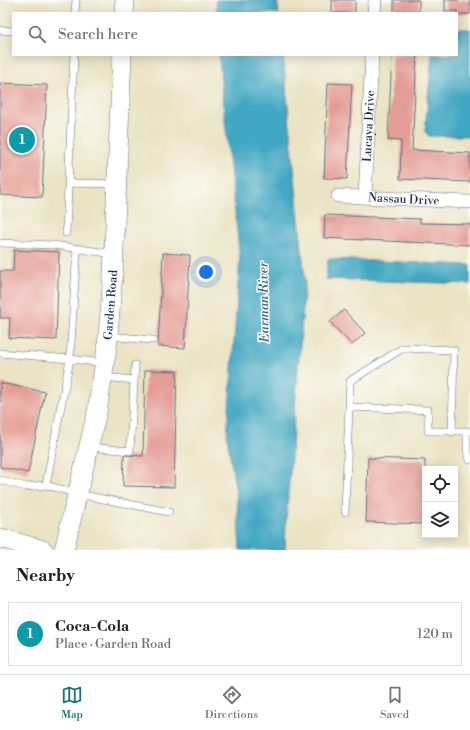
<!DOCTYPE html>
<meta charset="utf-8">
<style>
body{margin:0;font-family:"Libre Bodoni",serif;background:#f6f6f6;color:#202124}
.controls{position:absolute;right:12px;bottom:12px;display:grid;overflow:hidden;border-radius:0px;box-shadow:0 2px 10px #0003}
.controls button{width:36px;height:36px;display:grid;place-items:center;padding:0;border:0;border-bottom:1px solid #e0e0e0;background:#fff;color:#202124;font:20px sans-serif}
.you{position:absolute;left:206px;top:272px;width:14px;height:14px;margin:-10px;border:3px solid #fff;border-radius:50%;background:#1a73e8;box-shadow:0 0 0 6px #1a73e833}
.badge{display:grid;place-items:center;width:26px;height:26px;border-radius:50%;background:#0f766e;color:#fff;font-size:13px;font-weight:700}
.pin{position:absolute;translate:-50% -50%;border:2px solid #fff;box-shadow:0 1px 4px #0006}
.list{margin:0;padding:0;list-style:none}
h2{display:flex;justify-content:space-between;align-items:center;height:52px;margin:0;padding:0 16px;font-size:17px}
h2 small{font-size:13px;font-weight:400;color:#757577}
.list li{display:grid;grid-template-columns:26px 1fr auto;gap:12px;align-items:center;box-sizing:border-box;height:64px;margin:0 8px 8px;padding:0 8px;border:1px solid #e0e0e0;border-radius:0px}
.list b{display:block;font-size:15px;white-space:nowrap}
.list p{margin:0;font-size:13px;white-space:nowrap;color:#757577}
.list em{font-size:13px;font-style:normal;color:#757577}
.icon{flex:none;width:22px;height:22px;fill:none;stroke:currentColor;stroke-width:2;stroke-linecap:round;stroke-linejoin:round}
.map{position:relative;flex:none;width:470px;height:550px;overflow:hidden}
.search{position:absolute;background:#fff;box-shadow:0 2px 10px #0003;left:12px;right:12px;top:12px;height:44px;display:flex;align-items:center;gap:10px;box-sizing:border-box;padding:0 14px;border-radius:0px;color:#757577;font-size:15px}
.sheet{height:124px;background:#fff}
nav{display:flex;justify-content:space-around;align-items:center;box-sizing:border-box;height:56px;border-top:1px solid #e0e0e0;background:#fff;font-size:11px;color:#757577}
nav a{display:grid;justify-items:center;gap:2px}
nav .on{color:#0f766e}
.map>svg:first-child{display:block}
.water{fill:#42a7c2;stroke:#2e6b90}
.building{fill:#e49d95}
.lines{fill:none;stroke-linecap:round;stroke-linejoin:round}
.lane-casing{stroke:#636e82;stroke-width:8}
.street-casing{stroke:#636e82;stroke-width:14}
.secondary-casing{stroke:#636e82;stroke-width:20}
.lane{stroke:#fff;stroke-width:7}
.street{stroke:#fff;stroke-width:13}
.secondary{stroke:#fff;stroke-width:19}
.labels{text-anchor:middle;stroke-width:3;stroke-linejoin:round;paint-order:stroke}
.street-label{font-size:12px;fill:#1b2f5e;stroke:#fdfcf7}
.water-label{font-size:13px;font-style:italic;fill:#2b5f86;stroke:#fdfcf7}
</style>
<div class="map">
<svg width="470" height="550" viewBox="0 0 470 550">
<rect width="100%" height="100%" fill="#fdfcf7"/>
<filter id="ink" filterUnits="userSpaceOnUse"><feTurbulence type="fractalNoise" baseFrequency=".025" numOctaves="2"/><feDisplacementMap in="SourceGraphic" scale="8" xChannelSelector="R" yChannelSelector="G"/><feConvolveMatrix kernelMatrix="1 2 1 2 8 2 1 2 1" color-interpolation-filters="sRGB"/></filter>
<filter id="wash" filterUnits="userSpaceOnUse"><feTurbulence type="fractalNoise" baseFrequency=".012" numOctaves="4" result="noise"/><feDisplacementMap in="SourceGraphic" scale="16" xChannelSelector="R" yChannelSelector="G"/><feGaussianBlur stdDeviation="0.9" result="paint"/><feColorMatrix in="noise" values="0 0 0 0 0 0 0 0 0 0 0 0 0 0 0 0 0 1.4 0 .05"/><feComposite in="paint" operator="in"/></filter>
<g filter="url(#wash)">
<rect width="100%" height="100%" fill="#eae4c5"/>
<path class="water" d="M216 0H277L279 13H217Z
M457 29H470V136H429L425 132 432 55H457Z
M219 55H283L305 281 286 521 285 550H240L237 499 227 436 240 259 222 92Z
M328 259 470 265V284L326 279Z"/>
<g id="blocks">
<path class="building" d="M332 0H355V13H332Z
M394 0H419V13H394Z
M445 0H470V14H457V11H445Z
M392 55H417L412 150 470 153V182L400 179 401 141 388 140Z
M0 83 47 85 42 197 0 195Z
M328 83 352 84 347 179 324 178Z
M325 215 420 219V223L470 224V245L324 238Z
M14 250 59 252 56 340 9 338 10 318H0V271H13Z
M163 253 190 255 185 348 158 346Z
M344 310 365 333 352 345 330 322Z
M145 370 177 371 174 487 123 486 124 455 143 456Z
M0 383 45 392 28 473 0 467Z
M368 458 425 460V524L366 522Z"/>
</g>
</g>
<g filter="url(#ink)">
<use href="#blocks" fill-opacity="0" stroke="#636e82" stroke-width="1"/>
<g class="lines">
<g class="lane-casing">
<path id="lane" d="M75 13 76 0
M0 30 13 31
M68 183 116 184
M66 233 74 55
M0 243 53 245 114 254
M109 336 153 340
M0 353 70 359 77 249
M105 363 70 359 46 485 78 494 169 512
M103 377 134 380
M349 407 428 410V431H470
M467 433V449L470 460
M90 447 130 451 135 365
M0 480 26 487 46 485
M345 512 350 381 403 348 454 350 452 432"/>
</g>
<g class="street-casing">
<g id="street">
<path d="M374 13 375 0"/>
<path id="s1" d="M338 196 470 202"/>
<path id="s2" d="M365 197 372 55"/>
</g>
</g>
<g class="secondary-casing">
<g id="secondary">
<path d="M124 13 125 0"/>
<path d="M0 538 43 550"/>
<path id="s3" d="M64 550 97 412 107 348 113 274 122 55"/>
</g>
</g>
<use href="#lane" class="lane"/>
<use href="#street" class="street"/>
<use href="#secondary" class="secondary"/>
</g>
</g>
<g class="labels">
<g class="street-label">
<text dy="4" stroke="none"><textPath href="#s2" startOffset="71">Lucaya Drive</textPath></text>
<text dy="4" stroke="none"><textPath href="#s1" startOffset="66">Nassau Drive</textPath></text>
<text dy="4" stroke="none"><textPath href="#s3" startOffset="250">Garden Road</textPath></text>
</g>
<g class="water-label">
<text transform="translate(263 302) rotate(-91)" y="5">Earman River</text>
</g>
</g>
</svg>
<div class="controls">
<button><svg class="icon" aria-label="locate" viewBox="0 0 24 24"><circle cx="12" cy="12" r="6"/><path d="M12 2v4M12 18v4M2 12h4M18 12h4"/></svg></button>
<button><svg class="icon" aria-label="layers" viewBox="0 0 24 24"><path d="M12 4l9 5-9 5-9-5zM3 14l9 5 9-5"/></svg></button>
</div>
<div class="you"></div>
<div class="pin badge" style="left:22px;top:140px;background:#0f9aa8">1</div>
<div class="search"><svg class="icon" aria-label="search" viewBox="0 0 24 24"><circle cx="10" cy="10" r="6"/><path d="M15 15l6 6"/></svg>Search here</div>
</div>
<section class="sheet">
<h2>Nearby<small></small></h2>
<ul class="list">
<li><span class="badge" style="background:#0f9aa8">1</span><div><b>Coca-Cola</b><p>Place · Garden Road</p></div><em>120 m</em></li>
</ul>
</section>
<nav>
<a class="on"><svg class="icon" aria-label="map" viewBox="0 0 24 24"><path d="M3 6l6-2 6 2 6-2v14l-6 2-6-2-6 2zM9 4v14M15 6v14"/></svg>Map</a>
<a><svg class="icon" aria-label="directions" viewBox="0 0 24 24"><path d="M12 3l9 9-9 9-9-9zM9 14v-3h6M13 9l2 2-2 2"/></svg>Directions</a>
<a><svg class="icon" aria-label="saved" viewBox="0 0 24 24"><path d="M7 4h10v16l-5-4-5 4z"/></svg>Saved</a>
</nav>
